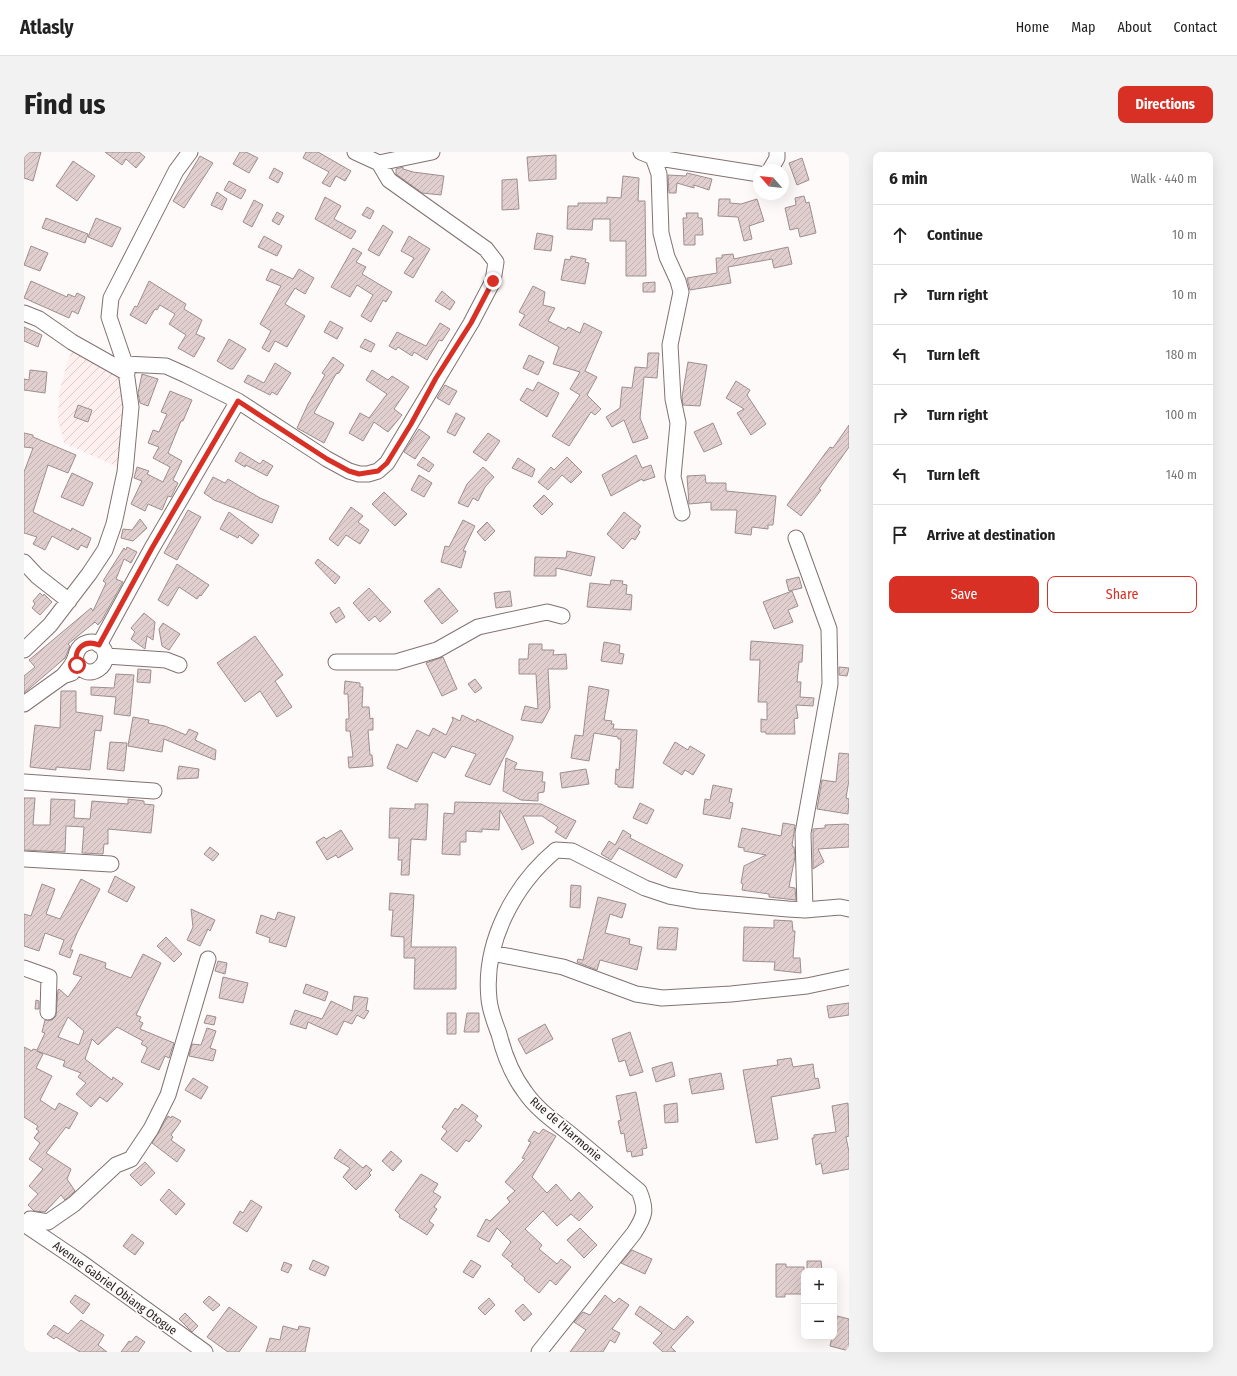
<!DOCTYPE html>
<meta charset="utf-8">
<style>
body{margin:0;font-family:"Fira Sans Condensed",sans-serif;background:#f2f2f2;color:#222}
.controls{position:absolute;right:12px;bottom:12px;display:grid;overflow:hidden;border-radius:8px;box-shadow:0 4px 16px #0002}
.controls button{width:36px;height:36px;display:grid;place-items:center;padding:0;border:0;border-bottom:1px solid #e0e0e0;background:#fff;color:#222;font:20px sans-serif}
.compass{position:absolute;left:729px;top:12px;width:36px;height:36px;border-radius:50%;background:#fff;box-shadow:0 4px 16px #0002;rotate:298deg}
.stop{position:absolute;width:12px;height:12px;margin:-9px;border:3px solid #d93025;border-radius:50%;background:#fff}
.stop.end{background:#d93025;border-color:#fff;box-shadow:0 1px 4px #0008}
.list{margin:0;padding:0;list-style:none}
h2{display:flex;justify-content:space-between;align-items:center;height:52px;margin:0;padding:0 16px;font-size:17px}
h2 small{font-size:13px;font-weight:400;color:#767676}
.list li{display:grid;grid-template-columns:26px 1fr auto;gap:12px;align-items:center;box-sizing:border-box;height:60px;padding:0 16px;border-top:1px solid #e0e0e0}
.list b{display:block;font-size:15px;white-space:nowrap}
.list em{font-size:13px;font-style:normal;color:#767676}
.actions{display:flex;gap:8px;padding:12px 16px}
.actions a{flex:1;padding:9px 0;border:1px solid #d93025;border-radius:8px;text-align:center;font-size:14px;color:#d93025}
.actions .main{background:#d93025;color:#fff}
.icon{flex:none;width:22px;height:22px;fill:none;stroke:currentColor;stroke-width:2;stroke-linecap:round;stroke-linejoin:round}
.map{position:relative;flex:none;width:825px;height:1200px;overflow:hidden;border-radius:8px}
header{display:flex;align-items:center;gap:24px;box-sizing:border-box;height:56px;padding:0 20px;background:#fff;border-bottom:1px solid #e0e0e0}
header strong{font-size:19px}
nav{display:flex;gap:22px;margin-inline-start:auto;font-size:14px}
.intro{display:flex;align-items:center;justify-content:space-between;box-sizing:border-box;height:96px;padding:0 24px}
h1{margin:0;font-size:28px}
.button{padding:10px 18px;border-radius:8px;background:#d93025;color:#fff;font-size:14px;font-weight:700}
main{display:flex;gap:24px;padding:0 24px}
aside{flex:1;background:#fff;border-radius:8px;box-shadow:0 4px 16px #0002}
.map>svg:first-child{display:block}
.industrial{fill:url(#industrial-furrows)}
.building{fill:url(#building-hatch);stroke:#9e8e8e;fill-rule:evenodd}
.lines{fill:none;stroke-linecap:round;stroke-linejoin:round}
.minor-casing{stroke:#827272;stroke-width:17}
.minor{stroke:#fff;stroke-width:15}
.route{stroke:#d93025;stroke-width:5}
.labels{text-anchor:middle;stroke-width:3.5;stroke-linejoin:round;paint-order:stroke}
.street-label{font-size:12px;fill:#292323;stroke:#fefafa}
</style>
<header>
<strong>Atlasly</strong>
<nav><a>Home</a><a>Map</a><a>About</a><a>Contact</a></nav>
</header>
<div class="intro"><h1>Find us</h1><a class="button">Directions</a></div>
<main>
<div class="map">
<svg width="825" height="1200" viewBox="0 0 825 1200">
<defs>
<pattern id="industrial-furrows" width="10" height="10" patternUnits="userSpaceOnUse"><rect width="10" height="10" fill="#ffefee"/><path d="M-1 1l2-2M0 10L10 0M9 11l2-2" fill="none" stroke="#dbcdcc"/></pattern>
<pattern id="building-hatch" width="6" height="6" patternUnits="userSpaceOnUse"><rect width="6" height="6" fill="#e1cfcf"/><path d="M-1 1l2-2M0 6l6-6M5 7l2-2" fill="none" stroke="#c1b1b1"/></pattern>
</defs>
<rect width="100%" height="100%" fill="#fefafa"/>
<path class="industrial" d="M49 196 99 225 101 267 98 317 40 291 34 268 35 241 43 211Z"/>
<path class="building" d="M0 0H17L9 29 0 26Z
M81 0H115L121 5 112 16 102 7 98 13Z
M216 0H222L234 6 225 21 209 12Z
M282 0H294L327 19 321 29 312 24 306 35 298 31 305 20 279 6Z
M532 3V27L505 29 503 5Z
M176 4 189 11 160 56 149 49Z
M778 6 785 28 773 33 765 11Z
M49 9 71 24 53 49 32 34Z
M379 15V17L389 20 420 24 417 43 398 41 372 22V17Z
M250 16 259 21 254 31 245 26Z
M663 21 688 27 685 38 670 33V36L653 31 652 41H645L644 23 662 24Z
M599 24 615 26 614 49H621L622 124H602V89H586V67H569L568 78 543 77 544 54H554V51H583V45L597 46Z
M493 27 495 57 478 58V28Z
M205 29 222 38 217 47 200 38Z
M193 40 203 47 198 58 187 53Z
M780 44 782 51 785 50 792 81 776 85 774 76 766 78 761 56 772 53 771 46Z
M301 45 317 54 310 67 332 79 327 87 291 67Z
M695 47H706V51L717 52 733 47 740 69 725 74 728 87 720 89 714 65 694 64Z
M230 48 239 53 228 75 219 70Z
M343 55 350 59 346 67 338 63Z
M253 60 260 64 255 73 248 69Z
M662 61H674V66H678L679 83H671V93H660L659 66H663Z
M22 66 64 82 61 91 18 76Z
M72 66 97 76 88 95 64 85Z
M359 73 369 80 355 104 344 98Z
M513 81 529 84 527 99 510 97Z
M240 84 258 94 253 104 234 95Z
M385 84 406 97 389 126 380 121 390 106 377 99Z
M7 94 24 101 16 119 0 113Z
M764 95 768 112 750 116 748 107 704 115 707 131 666 138 663 126 693 121 692 106H698V103L709 102 710 107Z
M329 96 338 101 332 110 342 115 338 122 368 140 362 150 359 148 347 170 337 164 349 143 333 133 326 145 307 135Z
M547 104 562 107 561 110 565 111 561 132 537 128 541 107 546 108Z
M247 117 269 127 275 117 290 126 281 142 271 136 261 152 281 164 263 195 251 189 245 200 238 196 247 179 236 172 257 134 242 128Z
M7 129 43 145 44 142 51 145 53 141 61 145 54 162 48 159 45 166 0 146Z
M125 129 162 152 160 157 178 168 172 182 181 186 170 205 154 196 162 183 145 172 151 162 136 153 133 158 131 157 122 172 106 163 111 154 113 155Z
M631 130V140H619V131Z
M509 134 521 140 519 153 531 156 524 169 542 178 544 175 556 181 560 171 578 180 561 219 573 225 563 243 577 257 571 263 567 260 545 294 528 284 556 243 546 237 556 220 529 212 535 195 495 173 501 163 495 160Z
M418 139 431 150 426 158 411 149Z
M306 169 319 176 313 187 300 180Z
M416 171 426 177 418 189 415 188 403 208 390 200 388 204 374 195 372 198 365 194 373 180 402 194Z
M0 175 18 183 14 195 0 189Z
M205 187 222 197 209 217H206L193 209Z
M341 187 351 192 347 200 336 195Z
M624 201H635L633 226 620 225 616 266 624 286 609 291 600 268 588 275 582 265 596 256 598 235 608 236 611 215 623 216Z
M505 203 520 210 514 223 499 216Z
M309 205 320 213 315 221 312 222 290 261 310 271 300 291 273 276 284 252 301 223 298 221Z
M664 210 683 213 676 254 659 253 658 245Z
M251 211 267 221 253 243 248 240 246 243 220 230 224 223 240 231Z
M6 218 23 220 21 241 0 238V227L5 228Z
M348 218 364 228 368 224 385 235 370 257 378 263 364 280 350 270 339 289 325 281 336 261 345 266 363 242 342 228Z
M118 222 134 227 124 254 116 251 114 241Z
M712 229 726 238 723 243 742 272 727 283 713 261 720 257 702 246Z
M514 230 535 241 523 265 496 248 503 236 509 239Z
M421 233 433 239 425 253 413 246Z
M146 239 168 248 159 269H157L144 301 158 309 149 328 154 331 147 345 144 344 138 358 124 352 121 359 107 352 118 329 110 326 113 315 125 319 123 322 139 330 146 315 129 306 135 295 124 291 129 278 135 280 143 262 137 260Z
M54 253 68 258 64 270 50 265Z
M432 261 441 266 431 284 423 280Z
M689 271 698 292 680 300 670 280Z
M825 273V295L795 337 797 338 777 364 763 353 806 295 809 296Z
M395 277 406 285 391 307 380 300Z
M0 281 9 283V285L52 303 44 321 24 313 9 360 47 379 48 376 67 386 63 396 57 393 54 398 28 384 21 398 9 392 13 385 0 381V320L9 296 0 295Z
M464 281 476 289 462 309 449 300Z
M216 300 236 312 239 308 249 314 243 324 222 313 221 315 211 309Z
M612 303 618 316 627 313 631 325 619 329 618 327 587 344 578 323Z
M399 305 410 313 405 320 393 313Z
M543 305 558 320 547 331 538 323 524 338 514 330 527 315 530 318Z
M494 306 511 317 508 325 488 316Z
M459 315 470 325 461 335 454 349 449 346 444 355 434 351 443 332Z
M48 321 69 331 59 354 37 345Z
M395 323 408 331 400 345 387 338Z
M681 323 682 331H702V339L752 344 749 373H744V377L728 375 727 383 711 381 713 358H687V350L665 352 663 324Z
M189 325 201 331 204 327 236 346 255 354 248 371 190 348 180 341Z
M360 340 383 362 371 374 348 352Z
M520 343 529 352 518 363 509 354Z
M327 355 339 364 334 370 345 378 336 392 322 383 314 394 305 387Z
M164 358 177 365 153 408 140 401Z
M205 360 235 383 228 392 215 383 214 386 196 377Z
M600 360 617 374 614 378 616 380 611 388 608 386 599 397 583 382Z
M116 367 123 376 109 389 97 386 99 377 108 378Z
M439 368 451 374 439 399H442L437 416 417 410 421 394 425 395Z
M463 370 471 379 461 389 453 380Z
M103 395 113 400 107 411 100 407 92 427 99 430 78 468 74 473 71 470 44 492 46 494 41 506 0 541V524L11 515 5 508 67 456 69 459 82 431 79 429 100 396 102 398Z
M543 399 571 405 567 424 532 416V424H510L511 405 542 406Z
M294 407 316 425 311 432 291 411Z
M153 412 185 433 177 444 176 443 173 447 155 435 144 454 134 448Z
M775 425 778 436 765 439 762 428Z
M587 428 599 429 598 432 603 433 602 442 608 443 607 458 563 455 566 431 586 433Z
M345 436 367 460 356 470 351 464 345 469 329 451Z
M415 436 434 459 418 472 400 449Z
M486 439 488 454 472 456 470 441Z
M768 439 774 454 764 458 769 470 750 477 739 450Z
M16 441 19 444 20 442 28 450 16 463 8 456 11 452 9 449Z
M315 455 321 465 312 471 306 461Z
M120 461 131 470 129 488 123 484 121 497 107 487 111 480 107 476Z
M139 471 156 482 145 498 138 494 135 477Z
M231 484 259 523 251 529 268 555 253 565 236 539 221 550 193 511Z
M727 489 779 493 778 510H775L773 530H777L776 545 790 546 789 554 772 553 774 566 770 567 771 582H742V580H737V567L743 568V550H734L736 508H726Z
M580 490 596 493 595 501 600 502 598 512 577 509Z
M505 492H518V498H530L529 503 542 502 543 517H524L526 556 518 571 497 568 501 554 514 557 512 522H495V507H504Z
M419 505 433 537 418 544 402 511Z
M815 515 825 516 823 524 815 523Z
M114 517 127 518 126 531 113 530Z
M92 522 110 523 106 564 90 562 92 545 67 543V535L90 536Z
M451 527 458 536 451 541 444 532Z
M321 529 336 531V535H339L338 555H345L346 567 349 566V578H344L346 603H348L349 614 325 616 324 605H329L326 579H322V567H325L324 542H320Z
M565 534 585 538 580 568 588 569 587 572H590L589 577 613 578 609 636 594 635V633L591 632 592 617 595 618 596 606 597 587H594V585L570 581 565 609 547 606 551 583 559 584Z
M37 539H52V560L79 564 77 579 71 578 66 618 32 615V618L6 615 11 573 36 576Z
M438 563 452 570 453 567 489 584V587L466 633 441 624 452 602 428 594 421 606 409 600 393 630 363 616 373 592 383 597 393 578 405 584 409 576 422 583 429 568 428 565 436 569Z
M109 565 125 568 124 571 141 574 162 583 165 577 174 581 171 588 192 598 191 608 140 587 138 600 104 594Z
M86 590 103 591 100 619 83 617Z
M651 590 664 598 666 594 681 603 669 623 661 618 658 623 639 611Z
M815 601 825 602V628L822 646 825 647 824 662 793 657 798 628 812 630Z
M482 606 493 611 490 617 519 620 518 630H521L520 640 514 641V649L497 648 479 639Z
M155 614 175 617 174 626 153 627Z
M562 617 565 632 538 636 536 621Z
M689 633 708 637 705 650 709 651 706 667 679 662 681 647 686 648Z
M0 646H11L9 673H26L27 647 51 648 50 666 66 667 68 649 104 652V647L120 649V652L130 653 127 681 84 677V692H80L79 702 58 701 60 675 42 674 41 700 0 698Z
M431 650 517 652 552 669 542 687 531 680 534 675 518 664H499L510 691 498 698 476 658 475 678 458 677V680L442 679V690H436V703L418 702 420 661 430 662Z
M616 651 630 658 623 672 609 666Z
M391 652H404L402 688 387 687 385 723H377L378 708H374L375 686H365L366 656 391 657Z
M759 671 771 673 768 694 770 695 771 705 765 735 771 736 772 748 745 745V742L718 738 719 732 717 731 720 714 742 703 720 699V696L714 695 718 676 757 684Z
M822 672 825 673V695L794 697 800 710 789 717V677L801 676V673Z
M317 678 329 697 314 706 312 703 303 708 292 690 300 685 302 687Z
M599 678 607 683 606 686 659 713 652 726 595 696 587 708 577 702 585 689 591 693Z
M186 695 195 702 189 709 180 702Z
M91 724 111 735 103 750 84 740Z
M57 727 76 737 53 781 46 798H49L46 806 35 802 40 788 21 781 15 799 0 794V762L7 764 18 732 31 737 22 762 36 767Z
M547 733 557 734 556 756 546 755Z
M366 741 390 743 387 795H432V837H390L391 806H380V785L367 784 369 758H365Z
M574 745 602 752 598 766 586 762 581 781 606 787 605 792 618 795 613 818 576 808 573 818 553 810 554 807 559 808Z
M167 757 191 768 186 779 184 777 176 794 163 788 169 775Z
M254 760 271 765 262 795 245 790 246 786 232 781 237 763 251 768Z
M750 768 768 769 769 779H771L769 806H776L777 821 750 818 751 810 719 809 720 775 750 776Z
M635 775 654 776 652 798 633 797Z
M142 785 158 802 150 810 133 794Z
M56 802 82 811 81 816 107 826 119 802 137 811 112 863 117 865 115 869 119 871 116 877 150 891 145 906 141 904 135 918 117 910 123 897V895L117 892 119 889 93 875 74 893 68 887 61 907 88 928 89 925 99 932 83 950 76 945 67 955 52 942 62 931 54 925 57 921 39 914 41 909 13 899 19 902 12 916 28 924 16 948 31 958 35 951 54 961 45 977 42 975 22 1001 47 1017 43 1027 51 1039 41 1048 37 1043 21 1060 10 1059 4 1053 14 1042 5 1034 19 1017 5 1007 16 991 10 986 15 979 12 977 14 974 0 965V895L8 899 9 897 13 898 21 881 18 880 21 868H28L32 864 34 838 35 837 44 845 58 825 49 822ZM44 865 60 879 55 893 34 885Z
M194 809 203 811 201 822 191 819Z
M199 825 224 831 219 851 195 846Z
M282 832 304 840 301 849 279 841Z
M330 844 344 846 342 858 345 859 340 867 333 863 328 872 320 869 313 883 284 870 282 877 266 872 271 858 298 867 307 849 328 859Z
M12 848 15 849V857H11Z
M825 851V863L805 866 803 854Z
M423 861H432V882H423Z
M443 861H455V880H440Z
M183 863 192 865 190 873 180 871Z
M521 872 529 887 502 902 494 887Z
M183 876 192 879 186 896 192 898 189 909 165 904 168 892 177 893Z
M606 880 619 920 606 924 601 908 595 910 588 887Z
M767 906 769 915 789 912 791 927 794 926 796 936 747 945 754 987 732 991 719 918 754 913 753 908Z
M648 910 651 924 632 930 628 916Z
M697 921 700 937 668 942 665 927Z
M169 926 184 935 177 947 161 938Z
M612 940 623 996 618 997 619 1003 608 1005 607 999 603 1000 600 981 597 982 594 969 597 968 592 944Z
M653 951 654 970 641 971 640 953Z
M824 951 825 984 822 985 825 1000V1017L799 1022 797 1011 792 1013 788 986H790V983L812 980 808 954Z
M438 952 454 964 451 968 458 974 445 990 442 988 433 1000 417 987 423 979 418 975 431 956 434 958Z
M144 964 147 966 148 964 157 969 147 983 149 985 147 988 161 998 153 1010 128 991Z
M519 977 532 984 508 1025 523 1041 532 1032 547 1049 555 1040 569 1055 555 1069 547 1062 533 1074 519 1059 501 1077 518 1093 515 1097 533 1112 537 1107 547 1115 532 1133 526 1128 515 1141 500 1128 501 1126 487 1114 489 1112 478 1103 487 1090 473 1076 465 1090 453 1084 462 1067 466 1069 486 1050 483 1046 491 1039 481 1030 501 1007 498 1006 507 990 504 989 510 979 515 982Z
M316 997 339 1016 342 1013 348 1018 345 1021 347 1023 332 1038 319 1025 326 1016 310 1006Z
M367 999 378 1009 369 1019 358 1009Z
M121 1010 131 1021 117 1034 106 1023Z
M397 1022 414 1032 409 1040 417 1045 410 1055 413 1057 405 1069 410 1073 403 1083 375 1065 376 1063 371 1058Z
M145 1037 161 1052 152 1063 136 1048Z
M227 1048 238 1055 223 1080 209 1071 216 1059 219 1061Z
M556 1076 573 1093 560 1106 543 1088Z
M108 1082 120 1091 111 1103 99 1094Z
M608 1098 628 1107 621 1122 597 1111Z
M289 1108 305 1115 301 1124 285 1117Z
M447 1108 457 1114 449 1126 439 1120Z
M783 1109H797L798 1119H783Z
M260 1110 268 1113 264 1121 257 1118Z
M752 1112H762V1115H780V1142H761V1145H752Z
M51 1143 66 1152 59 1162 46 1150Z
M581 1143 590 1151 595 1146 605 1153 588 1177 596 1181 591 1191 586 1188 579 1200H546L562 1178 550 1170 559 1160 566 1163Z
M185 1144 196 1153 189 1159 179 1150Z
M465 1146 471 1153 461 1163 454 1156Z
M499 1152 508 1162 500 1169 491 1159Z
M616 1154 650 1178 663 1164 670 1170 647 1195 652 1200H639L629 1191 638 1181 611 1162Z
M205 1155 233 1175 215 1200H204L183 1185Z
M161 1161 174 1174 168 1180 155 1167Z
M813 1164 825 1167V1199L806 1194 808 1185H810Z
M57 1168 80 1183 74 1193 83 1200H56L32 1185 30 1187 23 1182 30 1173 44 1182Z
M259 1174 274 1178 275 1174 286 1176 281 1200H242L246 1186 256 1188Z
M112 1184 121 1190 114 1200H97L105 1189 107 1190Z"/>
<g class="lines">
<g class="minor-casing">
<path id="minor" d="M617 0 629 5 735 22
M629 5 635 22 637 81 643 105 654 129 657 140 646 193 649 247 654 271 649 325 658 361
M355 11 408 0
M746 18 753 6V0
M0 161 15 167 48 190 103 221
M101 212 142 214 162 223 214 249 303 307 325 319 335 322H344L354 319 363 311 447 171 469 129 472 110 462 97 365 28 355 11 331 0
M772 386 805 477 806 532 779 681 781 758
M0 410 13 424 45 449
M75 493 128 396 214 249
M0 498 26 473 65 422 81 398 90 372 101 320 107 255 101 212 85 165 87 146 152 19 166 0
M82 504 142 508 155 513
M312 510H372L413 498 454 475 523 460 538 464
M39 524C43 519 49 513 51 506 52 504 52 502 53 500 56 491 68 487 76 493 95 509 61 537 51 506
M0 552 39 524 48 521
M0 630 130 639
M0 707 87 712
M468 801 539 815 612 842 638 846 707 842 783 834 825 825
M0 816 25 825 24 860
M0 1072 55 1109 181 1200
M2 1073 6 1067 24 1070 50 1052 92 1013 107 1007 127 977 144 943 184 807
M515 1200 610 1081C621 1064 623 1058 615 1039 593 1021 572 1003 550 985 533 971 513 958 501 940 488 923 480 902 475 882 471 871 466 859 465 847 459 791 490 733 532 698L548 699 621 736 645 744 674 749 764 757 781 758 816 755 825 757"/>
</g>
<use href="#minor" class="minor"/>
</g>
<g class="lines">
<path class="route" d="M53 513C49 497 60 487 75 493L128 396 214 249 303 307 325 319 335 322 354 319 363 311 387 272 412 226 447 171 469 129"/>
</g>
<g class="labels">
<g class="street-label">
<text transform="translate(542 977) rotate(41)" y="4">Rue de l'Harmonie</text>
<text transform="translate(91 1136) rotate(36)" y="4">Avenue Gabriel Obiang Otogue</text>
</g>
</g>
</svg>
<div class="controls">
<button>+</button>
<button>−</button>
</div>
<svg class="compass" viewBox="-18 -18 36 36"><path d="M0-13l5 13h-10z" fill="#e53935"/><path d="M0 13l5-13h-10z" fill="#767676"/></svg>
<div class="stop" style="left:53px;top:513px"></div>
<div class="stop end" style="left:469px;top:129px"></div>
</div>
<aside>
<h2>6 min<small>Walk · 440 m</small></h2>
<ul class="list">
<li><svg class="icon" aria-label="ahead" viewBox="0 0 24 24"><path d="M12 20V5M6 11l6-6 6 6"/></svg><div><b>Continue</b></div><em>10 m</em></li>
<li><svg class="icon" aria-label="right" viewBox="0 0 24 24"><path d="M7 20v-9h11M14 6l5 5-5 5"/></svg><div><b>Turn right</b></div><em>10 m</em></li>
<li><svg class="icon" aria-label="left" viewBox="0 0 24 24"><path d="M17 20v-9H6M10 6l-5 5 5 5"/></svg><div><b>Turn left</b></div><em>180 m</em></li>
<li><svg class="icon" aria-label="right" viewBox="0 0 24 24"><path d="M7 20v-9h11M14 6l5 5-5 5"/></svg><div><b>Turn right</b></div><em>100 m</em></li>
<li><svg class="icon" aria-label="left" viewBox="0 0 24 24"><path d="M17 20v-9H6M10 6l-5 5 5 5"/></svg><div><b>Turn left</b></div><em>140 m</em></li>
<li><svg class="icon" aria-label="arrive" viewBox="0 0 24 24"><path d="M6 21V4h12l-3 4 3 4H6"/></svg><div><b>Arrive at destination</b></div></li>
</ul>
<div class="actions"><a class="main">Save</a><a>Share</a></div>
</aside>
</main>
